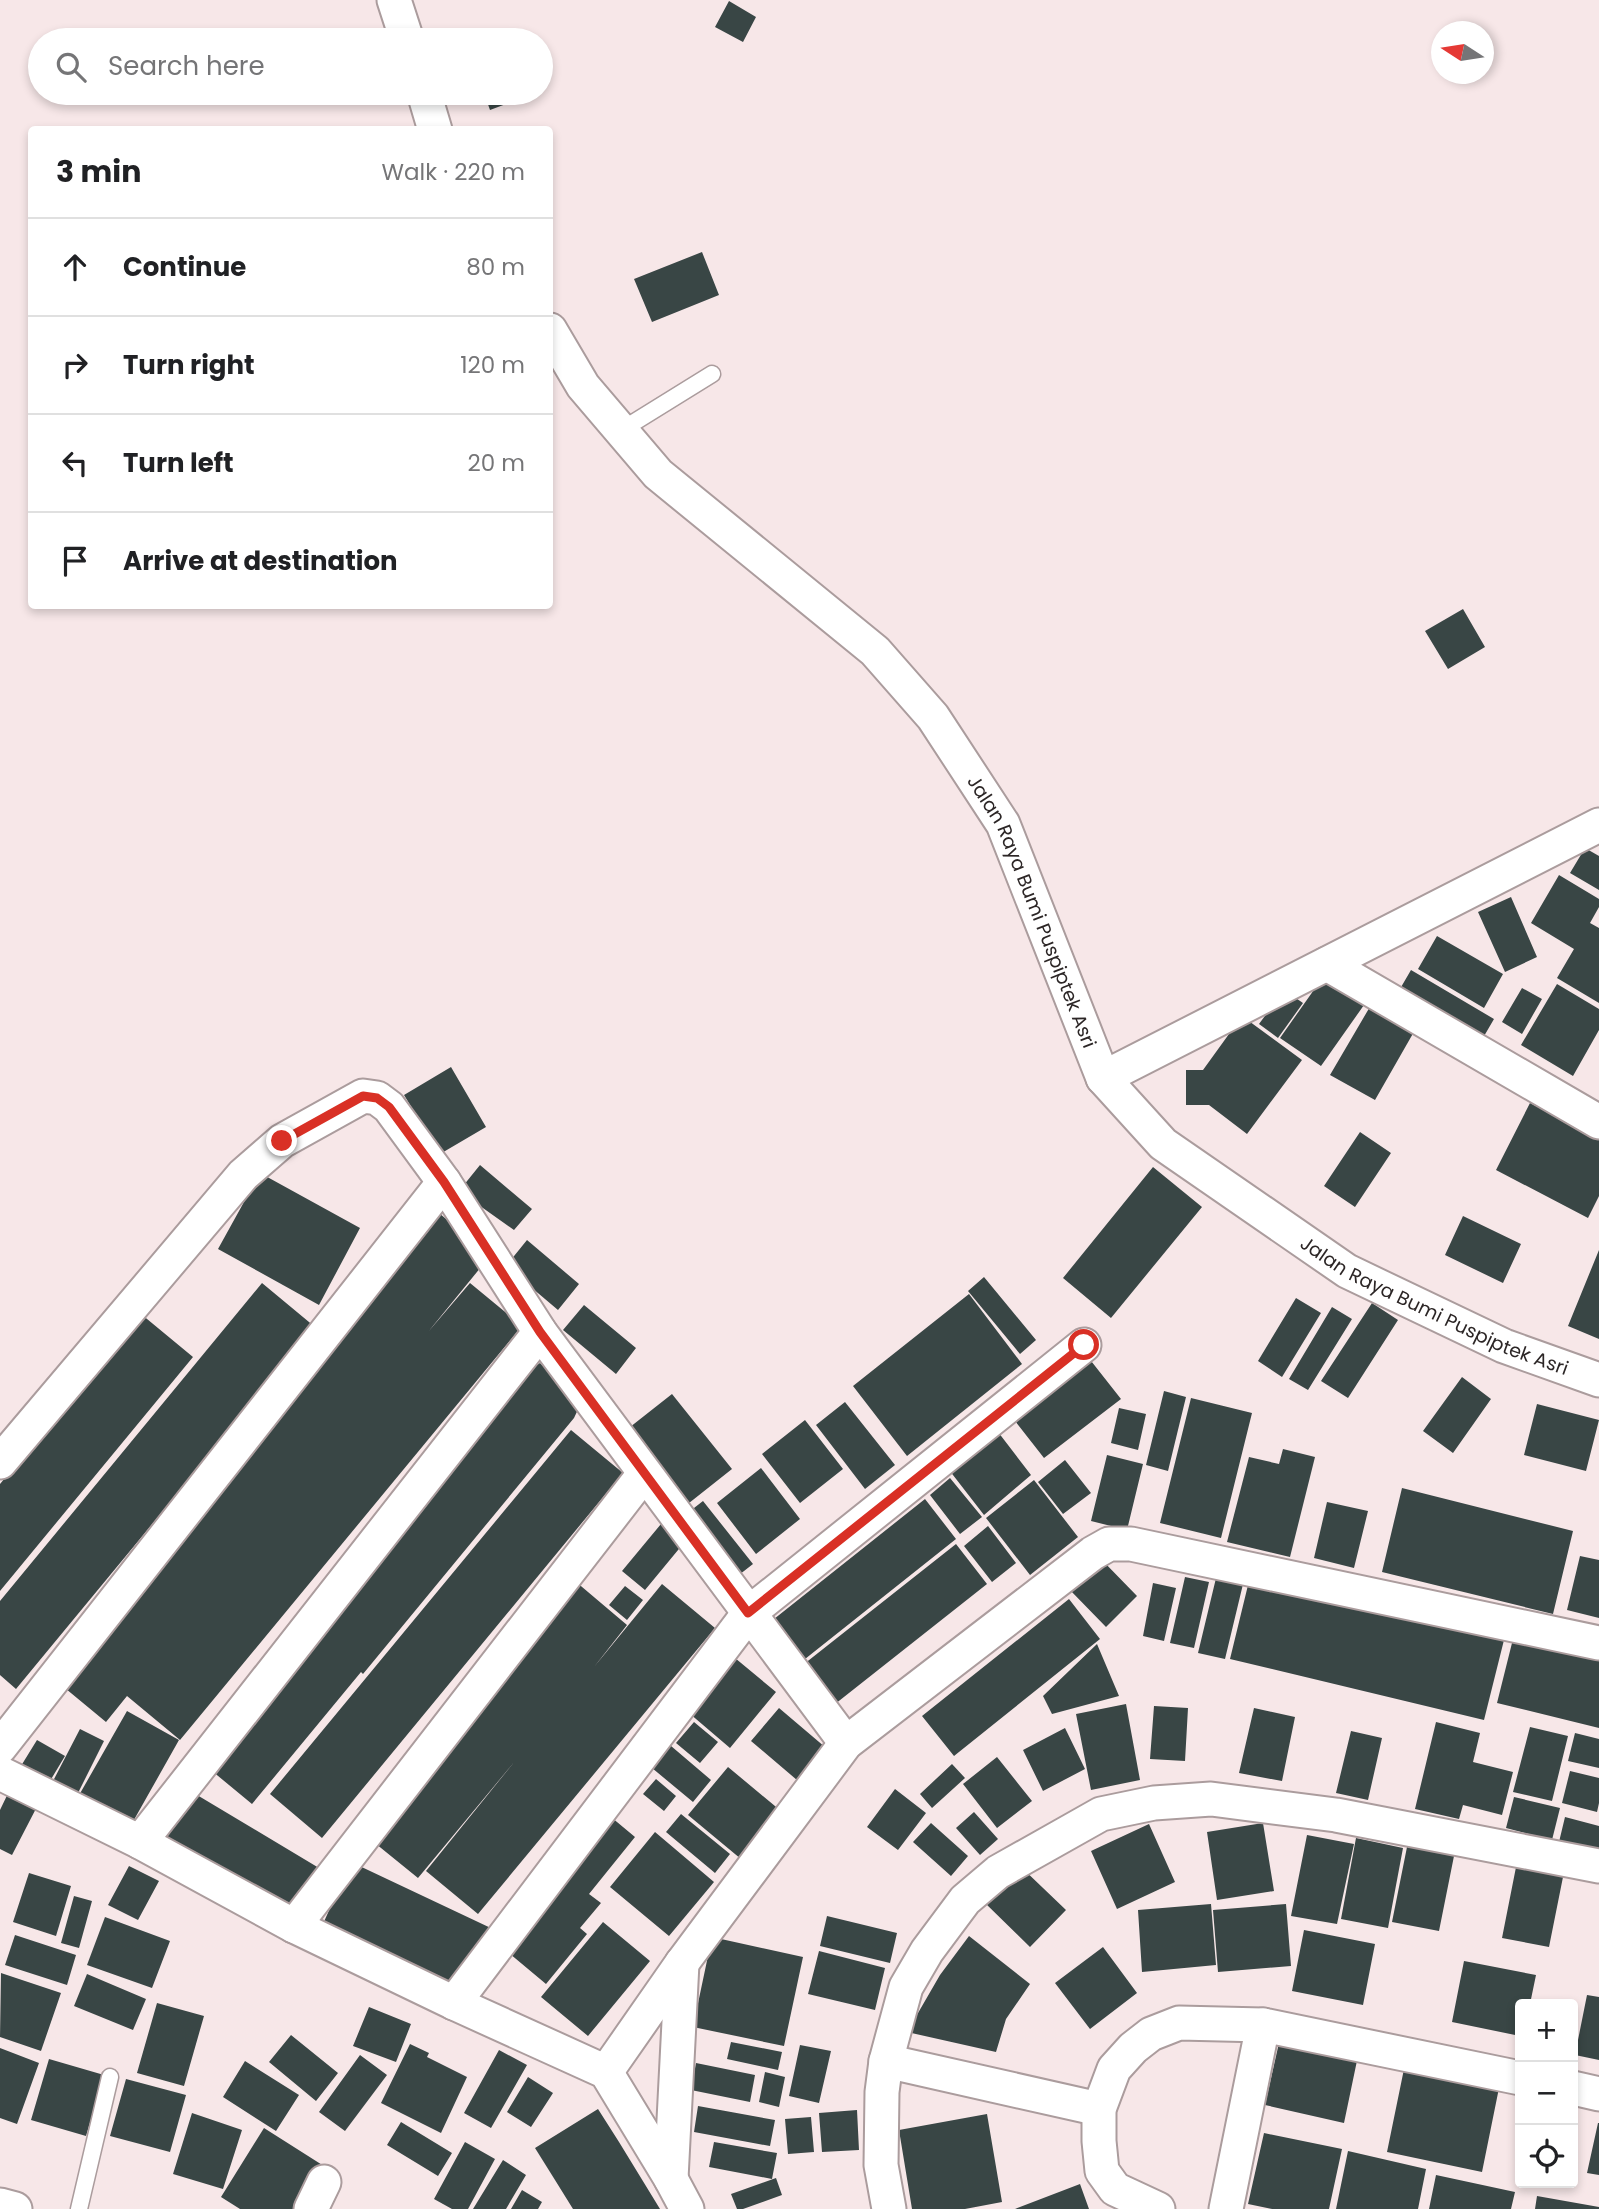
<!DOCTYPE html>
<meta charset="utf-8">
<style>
body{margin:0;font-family:Poppins,sans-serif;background:#f2f2f2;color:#202124}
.controls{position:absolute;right:21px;bottom:21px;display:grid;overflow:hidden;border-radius:7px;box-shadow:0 4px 10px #0003}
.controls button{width:63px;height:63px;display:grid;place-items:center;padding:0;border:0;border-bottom:2px solid #e0e0e0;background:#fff;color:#202124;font:35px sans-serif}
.compass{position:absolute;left:1431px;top:21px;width:63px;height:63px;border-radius:50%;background:#fff;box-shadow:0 4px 10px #0003;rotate:282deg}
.stop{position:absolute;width:21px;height:21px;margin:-16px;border:5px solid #d93025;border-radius:50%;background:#fff}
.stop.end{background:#d93025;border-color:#fff;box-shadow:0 2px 7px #0008}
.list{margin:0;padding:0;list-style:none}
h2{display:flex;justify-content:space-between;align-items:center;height:91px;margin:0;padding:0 28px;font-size:30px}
h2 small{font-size:23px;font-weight:400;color:#757577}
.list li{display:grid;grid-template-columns:46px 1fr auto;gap:21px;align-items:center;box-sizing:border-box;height:98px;padding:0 28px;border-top:2px solid #e0e0e0}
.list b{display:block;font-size:26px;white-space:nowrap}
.list em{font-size:23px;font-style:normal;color:#757577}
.icon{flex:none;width:38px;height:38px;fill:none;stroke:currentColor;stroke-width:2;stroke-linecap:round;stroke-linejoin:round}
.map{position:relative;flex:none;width:1599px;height:2209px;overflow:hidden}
.search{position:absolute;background:#fff;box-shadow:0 4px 10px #0003;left:28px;top:28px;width:525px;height:77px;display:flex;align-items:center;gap:18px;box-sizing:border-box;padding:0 24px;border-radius:38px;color:#757577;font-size:26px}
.panel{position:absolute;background:#fff;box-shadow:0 4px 10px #0003;left:28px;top:126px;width:525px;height:483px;border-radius:7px}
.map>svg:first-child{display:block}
.building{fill:#394645}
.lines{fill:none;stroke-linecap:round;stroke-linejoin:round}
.lane-casing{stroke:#ab9c9d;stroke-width:19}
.street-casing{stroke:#ab9c9d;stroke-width:37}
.lane{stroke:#fff;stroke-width:16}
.street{stroke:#fff;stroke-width:33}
.route{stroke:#d93025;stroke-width:9}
.labels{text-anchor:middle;stroke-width:7;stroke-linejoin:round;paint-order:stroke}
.street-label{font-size:19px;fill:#2c2626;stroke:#fef7f7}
</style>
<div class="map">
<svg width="1599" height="2209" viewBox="0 0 1599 2209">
<rect width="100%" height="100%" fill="#f7e7e8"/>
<path class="building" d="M729 1 756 17 743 42 715 27Z
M484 93H535L490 110Z
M702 252 719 295 652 322 634 279Z
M1463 609 1485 647 1448 669 1425 631Z
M1585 848 1599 856V890L1570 873Z
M1559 875 1599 899V907L1590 923 1599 928V1003L1557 978 1574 949 1531 923Z
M1511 897 1537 957 1505 972 1478 912Z
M1437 936 1503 974 1484 1008 1418 969Z
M1411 970 1494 1019 1480 1043 1397 994Z
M1323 977 1364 1005 1321 1066 1280 1038Z
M1557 984 1599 1009V1030L1573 1076 1521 1045Z
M1522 988 1542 999 1522 1034 1502 1022Z
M1284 990 1303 1003 1278 1038 1259 1024Z
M1371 1005 1415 1030 1375 1100 1330 1075Z
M1242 1016 1302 1060 1247 1134 1209 1105H1186V1070H1203Z
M451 1067 486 1127 440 1154 404 1095Z
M1530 1103 1599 1138V1196L1588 1218 1496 1170Z
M1360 1132 1391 1153 1355 1207 1324 1186Z
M480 1165 532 1209 514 1230 459 1191Z
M1153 1167 1202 1207 1111 1318 1063 1278Z
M260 1173 360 1228 319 1305 218 1249Z
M439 1213 490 1256 428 1332 470 1283 522 1326 180 1740 127 1696 106 1722 54 1679 75 1653 89 1664 75 1652Z
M1463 1216 1521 1244 1503 1283 1445 1255Z
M527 1240 579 1284 558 1310 506 1266Z
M1599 1250V1339L1568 1326Z
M984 1277 1036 1340 1020 1354 968 1291Z
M262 1283 315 1327 16 1689 0 1675V1601Z
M969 1294 1022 1364 907 1456 853 1386Z
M1296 1298 1321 1313 1282 1377 1258 1361Z
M1372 1303 1398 1320 1348 1398 1321 1381Z
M584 1305 636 1348 616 1374 563 1330Z
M1332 1307 1352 1319 1308 1390 1289 1379Z
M141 1314 193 1357 0 1591V1484Z
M1084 1352 1121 1399 1044 1458 1008 1412Z
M540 1363 581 1403 574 1418 363 1674 361 1672 252 1804 206 1766 522 1375Z
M1462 1377 1491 1399 1453 1453 1423 1431Z
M1164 1391 1186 1397 1168 1471 1146 1465Z
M672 1394 732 1469 684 1507 625 1431Z
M1191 1398 1252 1413 1221 1538 1160 1523Z
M845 1402 895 1465 865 1489 816 1425Z
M1537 1404 1599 1420 1586 1471 1524 1455Z
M1119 1408 1146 1414 1138 1450 1111 1443Z
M805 1420 843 1469 800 1503 762 1454Z
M995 1428 1031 1475 984 1515 946 1466Z
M571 1430 623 1473 322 1838 270 1794Z
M1283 1449 1315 1457 1290 1557 1227 1542 1249 1457 1279 1464Z
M1107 1455 1143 1464 1127 1530 1091 1521Z
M1065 1460 1091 1493 1063 1514 1038 1482Z
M761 1468 800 1519 756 1554 717 1503Z
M950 1478 982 1517 960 1534 930 1495Z
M1034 1480 1078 1537 1030 1575 986 1518Z
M1402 1488 1573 1531 1553 1614 1382 1572Z
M925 1499 956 1539 800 1663 769 1623Z
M703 1501 753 1564 735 1578 685 1515Z
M1327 1502 1368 1511 1354 1568 1314 1558Z
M661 1524 683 1544 645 1590 622 1571Z
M988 1526 1016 1563 992 1582 964 1546Z
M956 1544 987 1584 830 1708 799 1668Z
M1580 1556 1599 1560V1618L1567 1610Z
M1100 1558 1137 1596 1106 1627 1069 1589Z
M1217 1574 1244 1580 1225 1659 1198 1653Z
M1185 1577 1209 1582 1194 1648 1170 1643Z
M575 1581 627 1625 594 1667 662 1584 715 1628 478 1914 426 1871 515 1761 418 1878 365 1835Z
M1249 1581 1504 1640 1484 1720 1230 1659Z
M1153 1583 1176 1588 1164 1641 1143 1636Z
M625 1586 643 1600 627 1620 609 1605Z
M1069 1599 1100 1639 954 1756 922 1716Z
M1515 1631 1599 1653V1728L1497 1703Z
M1097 1644 1119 1696 1052 1714 1043 1696Z
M735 1658 776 1692 730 1748 689 1713Z
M1126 1704 1140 1780 1091 1790 1076 1714Z
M1154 1706 1188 1708 1185 1761 1150 1759Z
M779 1708 832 1753 804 1786 751 1741Z
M1254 1708 1295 1717 1282 1781 1239 1773Z
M127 1711 179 1740 126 1834 74 1804Z
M694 1722 718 1742 700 1763 676 1743Z
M1436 1722 1480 1733 1473 1762 1513 1772 1502 1815 1463 1805 1459 1819 1415 1809Z
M1530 1727 1568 1736 1552 1801 1513 1792Z
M1065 1728 1085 1769 1043 1791 1023 1750Z
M80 1729 104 1741 77 1795 52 1783Z
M1351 1731 1382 1738 1368 1800 1336 1793Z
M1575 1733 1599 1739V1768L1568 1761Z
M37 1740 65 1756 44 1791 16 1774Z
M664 1740 711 1780 693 1802 646 1763Z
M997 1757 1032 1801 997 1828 963 1784Z
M952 1764 965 1778 932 1808 920 1794Z
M728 1767 781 1811 741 1859 688 1815Z
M1570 1771 1599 1778V1803L1597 1812 1562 1803Z
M656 1779 676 1796 664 1811 643 1794Z
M13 1783 42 1797 12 1855 0 1849V1810Z
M187 1789 324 1871 299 1913 159 1837Z
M895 1789 926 1813 898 1850 867 1827Z
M1514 1797 1560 1808 1552 1840 1506 1828Z
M974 1812 998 1839 980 1855 956 1828Z
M681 1814 730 1854 715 1873 666 1832Z
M611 1817 635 1837 589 1894 601 1903 580 1928 587 1934 546 1984 504 1949Z
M1565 1817 1599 1826V1852L1559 1842Z
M931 1823 968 1856 951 1876 913 1842Z
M1263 1823 1274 1891 1217 1900 1207 1832Z
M1149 1824 1175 1882 1117 1909 1091 1851Z
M655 1832 714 1882 669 1936 610 1887Z
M1307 1835 1354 1844 1337 1924 1291 1916Z
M1356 1838 1403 1848 1388 1928 1341 1919Z
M1408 1842 1455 1851 1439 1931 1392 1922Z
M1518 1857 1565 1867 1549 1947 1502 1938Z
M351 1862 495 1930 458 1986 445 1983 322 1926Z
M1019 1865 1066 1910 1030 1947 984 1902Z
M129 1866 159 1881 138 1920 108 1905Z
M29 1873 71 1886 56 1936 13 1922Z
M74 1896 92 1901 79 1948 61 1943Z
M1211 1904 1216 1965 1142 1972 1138 1910Z
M1286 1904 1291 1966 1218 1972 1213 1910Z
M827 1916 897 1933 890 1963 820 1946Z
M105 1917 170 1941 152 1988 87 1965Z
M603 1922 650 1961 588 2036 541 1997Z
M1304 1930 1375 1944 1363 2005 1292 1991Z
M15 1935 76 1955 67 1985 5 1965Z
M969 1936 1030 1984 1006 2019 996 2052 907 2032 940 1975Z
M712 1937 803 1957 784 2046 693 2027Z
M1103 1947 1137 1993 1090 2029 1055 1983Z
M819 1951 885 1968 875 2010 808 1994Z
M1464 1961 1536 1975 1530 2004H1520V2036L1452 2022Z
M1 1973 61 1993 41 2051 0 2037Z
M87 1974 146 1999 133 2030 74 2006Z
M1587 1995 1599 1997V2060L1575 2055Z
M157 2003 204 2016 184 2086 137 2073Z
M369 2007 411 2024 396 2062 353 2046Z
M1281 2034 1359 2051 1344 2123 1265 2105Z
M291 2035 338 2073 316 2101 269 2062Z
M731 2042 782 2052 778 2070 727 2059Z
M410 2044 429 2053 427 2057 467 2077 441 2133 381 2103Z
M800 2045 831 2051 819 2103 789 2096Z
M0 2048 39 2063 17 2124 0 2118Z
M499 2050 527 2065 491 2128 464 2113Z
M360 2055 387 2075 345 2131 319 2112Z
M49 2059 104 2075 86 2136 31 2120Z
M245 2061 299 2095 276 2131 223 2097Z
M696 2063 755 2075 750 2102 691 2090Z
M1404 2069 1499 2088 1482 2172 1387 2152Z
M765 2072 785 2077 779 2107 759 2102Z
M528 2077 553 2093 531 2127 507 2112Z
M126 2079 186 2095 170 2152 110 2136Z
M698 2106 775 2120 770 2146 694 2132Z
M598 2109 619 2142 660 2209H573L555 2180 535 2148Z
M857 2110 859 2150 822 2152 819 2113Z
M192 2113 242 2130 223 2189 173 2174Z
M987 2114 1002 2202 965 2209H912L899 2130Z
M811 2117 814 2152 788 2154 785 2119Z
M401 2122 452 2153 438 2176 387 2145Z
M1598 2123H1599V2175L1587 2173Z
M264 2128 327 2168 301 2209H240L221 2197Z
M1264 2133 1342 2149 1329 2209H1272L1248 2204Z
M465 2142 495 2159 468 2209H452L434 2199Z
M714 2142 777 2153 772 2179 709 2167Z
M1348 2151 1426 2169 1418 2209H1336Z
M503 2160 526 2175 506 2209H473Z
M1436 2175 1515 2192 1511 2209H1429Z
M776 2178 782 2195 743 2209H737L731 2194Z
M1080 2184 1089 2209H1015Z
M522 2190 542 2202 538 2209H511Z
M1537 2196 1599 2207V2209H1535Z"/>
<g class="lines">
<g class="lane-casing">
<path id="lane" d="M620 431 712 374
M79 2209 110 2077"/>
</g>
<g class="street-casing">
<g id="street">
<path d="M394 0 407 40"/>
<path d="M424 93 435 130"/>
<path id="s1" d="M550 330 583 386 658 474 875 651 933 717 1003 824 1103 1078 1163 1144 1347 1271 1504 1346 1599 1380"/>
<path d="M1327 964 1599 1122"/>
<path d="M1103 1078 1599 825"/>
<path d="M0 1462 243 1175 282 1141 363 1096 377 1098 389 1107 444 1182 540 1332 846 1743"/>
<path d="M0 1747 444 1182"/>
<path d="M0 1773 140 1842 294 1926 454 2003 606 2072 671 2179 687 2209"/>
<path d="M140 1842 540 1332"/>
<path d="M294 1926 644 1474"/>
<path d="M454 2003 749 1613 1084 1345"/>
<path d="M886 2061 1099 2109"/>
<path d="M606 2072 682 1963 846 1743 1093 1553 1109 1544H1131L1599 1643"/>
<path d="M1573 2088 1599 2094"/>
<path d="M671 2179 682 1963"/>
<path d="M0 2205 15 2209"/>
<path d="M311 2209 324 2182"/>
<path d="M889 2209 881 2165 882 2092 886 2061 906 1987 927 1951 965 1900 998 1872 1101 1814 1154 1803 1211 1799 1336 1815 1599 1866"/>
<path d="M1158 2209 1115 2189 1102 2171 1099 2141V2109L1114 2069 1133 2048 1151 2034 1179 2023 1263 2025 1520 2078"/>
<path d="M1226 2209 1263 2025"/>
</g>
</g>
<use href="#lane" class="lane"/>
<use href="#street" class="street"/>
</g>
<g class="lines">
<path class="route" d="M282 1141 363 1096 377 1098 389 1107 444 1182 540 1332 748 1613 1084 1345"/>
</g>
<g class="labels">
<g class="street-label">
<text dy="7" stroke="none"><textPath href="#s1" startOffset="768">Jalan Raya Bumi Puspiptek Asri</textPath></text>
<text dy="7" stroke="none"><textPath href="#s1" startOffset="1356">Jalan Raya Bumi Puspiptek Asri</textPath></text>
</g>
</g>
</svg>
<div class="controls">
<button>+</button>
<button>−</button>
<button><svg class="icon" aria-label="locate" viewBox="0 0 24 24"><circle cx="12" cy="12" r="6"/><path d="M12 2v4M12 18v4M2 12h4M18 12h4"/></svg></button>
</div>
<svg class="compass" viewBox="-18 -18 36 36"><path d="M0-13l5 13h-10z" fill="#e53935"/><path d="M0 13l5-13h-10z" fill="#757577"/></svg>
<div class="stop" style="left:1084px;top:1345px"></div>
<div class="stop end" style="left:282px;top:1141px"></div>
<div class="search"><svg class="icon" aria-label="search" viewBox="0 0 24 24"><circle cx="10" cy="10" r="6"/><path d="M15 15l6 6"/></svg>Search here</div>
<section class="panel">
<h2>3 min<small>Walk · 220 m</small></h2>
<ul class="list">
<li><svg class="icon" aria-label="ahead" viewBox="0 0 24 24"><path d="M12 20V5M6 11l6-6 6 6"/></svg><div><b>Continue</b></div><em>80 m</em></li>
<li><svg class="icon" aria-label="right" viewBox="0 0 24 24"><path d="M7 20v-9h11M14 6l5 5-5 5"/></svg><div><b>Turn right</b></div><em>120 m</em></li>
<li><svg class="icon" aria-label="left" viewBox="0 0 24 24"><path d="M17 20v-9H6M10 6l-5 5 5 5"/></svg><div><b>Turn left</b></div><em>20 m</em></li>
<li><svg class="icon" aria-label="arrive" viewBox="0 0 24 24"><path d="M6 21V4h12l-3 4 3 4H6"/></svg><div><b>Arrive at destination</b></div></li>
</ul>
</section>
</div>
